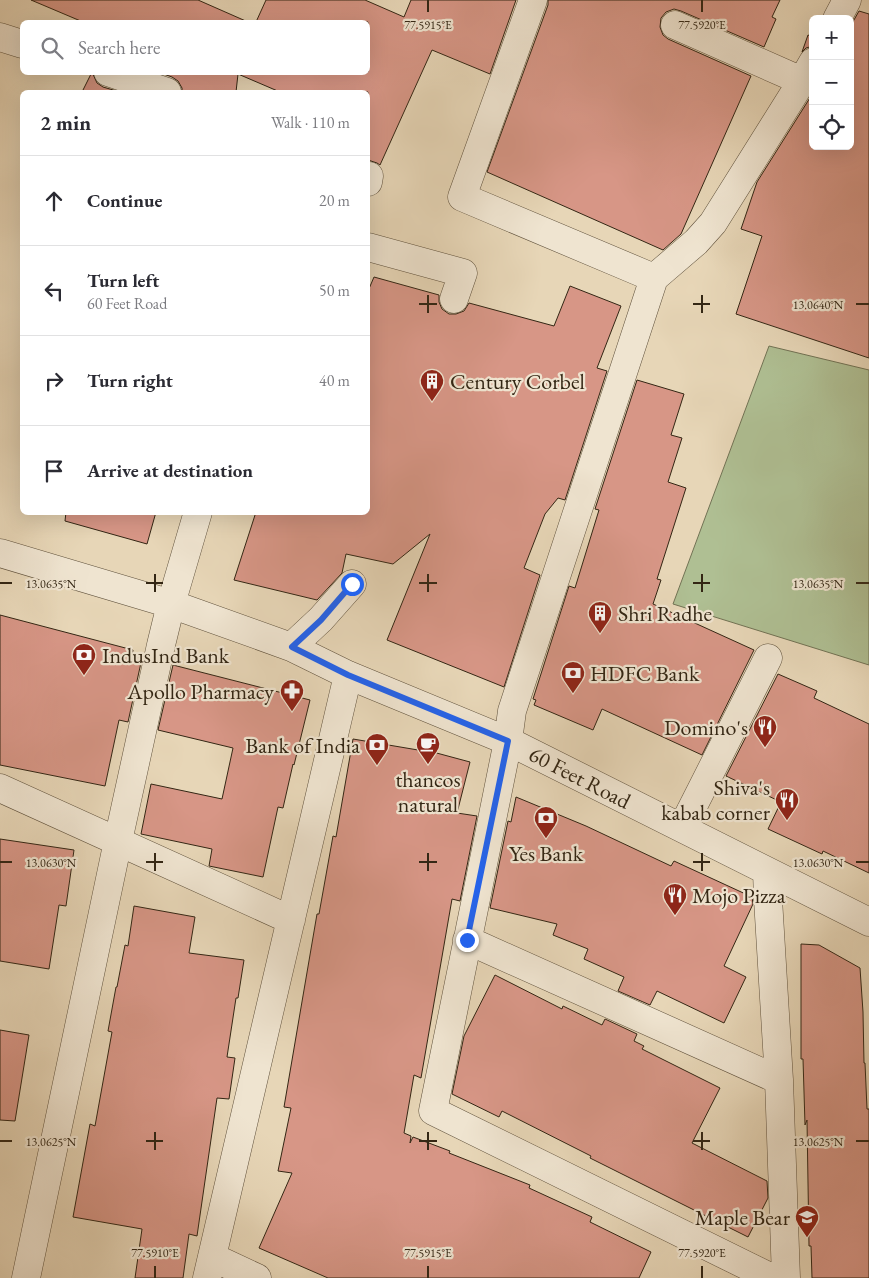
<!DOCTYPE html>
<meta charset="utf-8">
<style>
body{margin:0;font-family:"EB Garamond",serif;background:#f2f2f3;color:#2b2b33}
.controls{position:absolute;right:15px;top:15px;display:grid;overflow:hidden;border-radius:8px;box-shadow:0 5px 20px #0002}
.controls button{width:45px;height:45px;display:grid;place-items:center;padding:0;border:0;border-bottom:1px solid #e1e1e2;background:#fff;color:#2b2b33;font:25px sans-serif}
.stop{position:absolute;width:15px;height:15px;margin:-11px;border:4px solid #2563eb;border-radius:50%;background:#fff}
.stop.end{background:#2563eb;border-color:#fff;box-shadow:0 1px 5px #0008}
.list{margin:0;padding:0;list-style:none}
h2{display:flex;justify-content:space-between;align-items:center;height:65px;margin:0;padding:0 20px;font-size:21px}
h2 small{font-size:16px;font-weight:400;color:#7c7c81}
.list li{display:grid;grid-template-columns:32px 1fr auto;gap:15px;align-items:center;box-sizing:border-box;height:90px;padding:0 20px;border-top:1px solid #e1e1e2}
.list b{display:block;font-size:19px;white-space:nowrap}
.list p{margin:0;font-size:16px;white-space:nowrap;color:#7c7c81}
.list em{font-size:16px;font-style:normal;color:#7c7c81}
.icon{flex:none;width:28px;height:28px;fill:none;stroke:currentColor;stroke-width:2;stroke-linecap:round;stroke-linejoin:round}
.map{position:relative;flex:none;width:869px;height:1278px;overflow:hidden}
.search{position:absolute;background:#fff;box-shadow:0 5px 20px #0002;left:20px;top:20px;width:350px;height:55px;display:flex;align-items:center;gap:12px;box-sizing:border-box;padding:0 18px;border-radius:8px;color:#7c7c81;font-size:19px}
.panel{position:absolute;background:#fff;box-shadow:0 5px 20px #0002;left:20px;top:90px;width:350px;height:425px;border-radius:8px}
.map>svg:first-child{display:block}
.green{fill:#afbf93;stroke:#717254}
.building{fill:#d79686;stroke:#332614}
.lines{fill:none;stroke-linecap:round;stroke-linejoin:round}
.minor-casing{stroke:#60523d;stroke-width:29}
.minor{stroke:#efe4d0;stroke-width:28}
.route{stroke:#2563eb;stroke-width:6}
.ticks{fill:none;stroke:#332614;stroke-width:2}
.labels{text-anchor:middle;stroke-width:4.5;stroke-linejoin:round;paint-order:stroke}
.poi-label{font-size:22px;fill:#332614;stroke:#efe4d0;text-anchor:start}
.street-label{font-size:22px;fill:#332614;stroke:#efe4d0}
.ticks-label{font-size:12px;text-anchor:middle;fill:#332614;stroke:#efe4d0;stroke-width:4.5;stroke-linejoin:round;paint-order:stroke}
</style>
<div class="map">
<svg width="869" height="1278" viewBox="0 0 869 1278">
<rect width="100%" height="100%" fill="#e7d6b7"/>
<filter id="stains"><feTurbulence type="fractalNoise" baseFrequency=".004" numOctaves="4"/><feColorMatrix values="0 0 0 0 .2 0 0 0 0 .09 0 0 0 0 .02 0 0 0 .5 -.17"/></filter>
<radialGradient id="worn" r=".72"><stop offset=".6" stop-color="#630" stop-opacity="0"/><stop offset="1" stop-color="#630" stop-opacity=".3"/></radialGradient>
<path class="green" d="M769 346 869 370V665L673 604Z"/>
<path class="building" d="M31 0H198L248 22H83Z
M266 0H365L404 17 411 0H516L490 74 432 50 380 165 377 163 368 160V92H280L238 74 236 92H182V88L178 81 172 77 158 72H368V22H256Z
M548 0H780L772 17 776 19 764 47 681 11 674 9 666 12 661 18 660 27 663 35 668 39 751 76 681 234 663 250 487 172 548 5Z
M859 11 869 14V358L736 314 762 236 741 229 757 182 813 93V146H850V27Z
M808 35 813 37V46L806 48 802 52Z
M92 72 97 83 103 87 120 92H82Z
M374 277 439 295V302L442 309 449 314H456L464 311 469 303 554 326 570 286 621 306 597 368 607 371 565 500 558 498 545 514 524 568 540 575 504 687 387 640 430 534 393 564 346 554 342 573 317 600 234 580 256 512H368V291Z
M637 380 684 394 671 435 682 438 668 482 686 488 657 579 661 580 653 604 754 650 702 755 602 709 593 730 534 705 536 700 533 699 569 586 575 588 599 510 595 509Z
M66 512H156L147 544 65 521Z
M0 615 133 650 132 655 142 658 128 722 119 720 105 786 0 765Z
M173 665 310 700 294 765 293 764 283 808 278 807 263 877 209 866 212 849 141 834 151 784 222 799 233 748 158 730Z
M778 674 817 691 814 698 869 724V873L823 851 822 854 768 829 781 802 726 776Z
M353 739 418 750V748L470 762 457 813 477 816 460 901 452 899 421 1078 414 1075 404 1133 411 1136 410 1143 413 1137 450 1151 449 1153 530 1185 529 1188 592 1217 590 1222 651 1252 639 1278H328L259 1248 292 1173 278 1171 291 1108 284 1107 317 914H319L333 836 336 837Z
M516 797 586 826 671 866 674 861 752 897 753 904 724 966 746 977 724 1023 657 991 650 1005 618 991 624 977 584 959 588 949 553 935 557 924 490 908 508 821 511 822Z
M0 839 74 850 66 906 59 905 49 969 0 961Z
M134 906 195 917 189 953 244 960 238 998H236L227 1057 235 1058 229 1099 217 1098 197 1236 189 1234 183 1278H135L142 1229 73 1217 90 1124 95 1126 112 1032 108 1031 116 987H117L125 945 128 946Z
M801 944 819 945 860 968 863 1012 864 1063H865L867 1109H869V1278H812L811 1246H809L807 1120 805 1125 803 1059H801Z
M495 975 562 1009 563 1006 602 1025 605 1019 637 1034 634 1041 644 1046 642 1049 720 1088 692 1143 767 1181 768 1198 748 1237 590 1158 591 1156 502 1111 499 1117 452 1094 464 1036Z
M0 1030 29 1035 15 1121 0 1120Z"/>
<g class="lines">
<g class="minor-casing">
<path id="minor" d="M533 0 462 197 654 278 512 711 508 741 433 1111 772 1278
M837 19 847 0
M675 25 802 81
M0 37 22 44
M108 72 167 92
M368 176H369L368 182
M368 247 463 273 454 299
M654 278 696 242 713 223 802 81 813 62
M0 553 171 604 291 647 348 675 508 741 869 922
M291 647 321 619 352 584
M0 788 291 920
M682 828 768 658
M767 871 768 899 779 1080 786 1278
M467 940 779 1080
M212 1257 257 1278
M26 1278 118 841 161 645 171 604 198 512
M207 1278 348 675"/>
</g>
<use href="#minor" class="minor"/>
</g>
<g class="lines">
<path class="route" d="M352 584 321 620 292 647 348 675 508 741 467 940"/>
</g>
<path class="ticks" d="M428 0V12M702 0V12M428 295V313M702 295V313M419 304H437M693 304H710M856 304H869M155 574V592M428 574V592M702 574V592M0 583H12M146 583H163M419 583H437M693 583H710M856 583H869M155 853V871M428 853V871M702 853V871M0 862H12M146 862H163M419 862H437M693 862H710M856 862H869M155 1132V1150M428 1132V1150M702 1132V1150M0 1141H12M146 1141H163M419 1141H437M693 1141H710M856 1141H869M155 1266V1278M428 1266V1278M702 1266V1278"/>
<defs>
<g id="building-pin" transform="scale(1.25)"><path d="M0 17L-7.5 6A9.5 9.5 0 1 1 7.5 6Z" fill="#8f2418" stroke="#efe4d0"/><path d="M-4-6H4V6H1V3H-1V6H-4ZM-2.5-4.3h1.7v1.8h-1.7ZM.8-4.3h1.7v1.8H.8ZM-2.5-1h1.7V.8h-1.7ZM.8-1h1.7V.8H.8Z" fill="#fff"/></g>
<g id="bank-pin" transform="scale(1.25)"><path d="M0 17L-7.5 6A9.5 9.5 0 1 1 7.5 6Z" fill="#8f2418" stroke="#efe4d0"/><path d="M-6-4H6V4H-6ZM0-2.3a2.3 2.3 0 1 0 0 4.6a2.3 2.3 0 1 0 0-4.6Z" fill="#fff"/></g>
<g id="pharmacy-pin" transform="scale(1.25)"><path d="M0 17L-7.5 6A9.5 9.5 0 1 1 7.5 6Z" fill="#8f2418" stroke="#efe4d0"/><path d="M-2-6h4v4h4v4h-4v4h-4v-4h-4v-4h4Z" fill="#fff"/></g>
<g id="restaurant-pin" transform="scale(1.25)"><path d="M0 17L-7.5 6A9.5 9.5 0 1 1 7.5 6Z" fill="#8f2418" stroke="#efe4d0"/><path d="M-5-6h1v4h1v-4h1v4h1v-4h1v5L-1.5 .5V6h-2V.5L-5-1ZM5-6V6H3V1.5H1.5Q1.5-4 5-6Z" fill="#fff"/></g>
<g id="cafe-pin" transform="scale(1.25)"><path d="M0 17L-7.5 6A9.5 9.5 0 1 1 7.5 6Z" fill="#8f2418" stroke="#efe4d0"/><path d="M-5.5-4.5H6V0H3Q3 3.5 0 3.5H-2.5Q-5.5 3.5-5.5 0ZM3-3.2v2h1.7v-2ZM-6 4.5H4V6H-6Z" fill="#fff"/></g>
<g id="school-pin" transform="scale(1.25)"><path d="M0 17L-7.5 6A9.5 9.5 0 1 1 7.5 6Z" fill="#8f2418" stroke="#efe4d0"/><path d="M0-5L7-2L0 1L-7-2ZM-4 1L0 2.5L4 1V4Q0 6-4 4Z" fill="#fff"/></g>
</defs>
<g fill-rule="evenodd">
<use href="#building-pin" x="432" y="381"/>
<use href="#building-pin" x="600" y="613"/>
<use href="#bank-pin" x="84" y="655"/>
<use href="#bank-pin" x="573" y="673"/>
<use href="#pharmacy-pin" x="292" y="691"/>
<use href="#restaurant-pin" x="765" y="727"/>
<use href="#cafe-pin" x="428" y="744"/>
<use href="#bank-pin" x="377" y="745"/>
<use href="#restaurant-pin" x="787" y="800"/>
<use href="#bank-pin" x="546" y="818"/>
<use href="#restaurant-pin" x="675" y="895"/>
<use href="#school-pin" x="807" y="1217"/>
</g>
<g class="labels">
<g class="poi-label">
<text x="450" y="389">Century Corbel</text>
<text x="618" y="621">Shri Radhe</text>
<text x="102" y="663">IndusInd Bank</text>
<text x="590" y="681">HDFC Bank</text>
<text x="274" y="699" text-anchor="end">Apollo Pharmacy</text>
<text x="748" y="735" text-anchor="end">Domino's</text>
<text x="360" y="753" text-anchor="end">Bank of India</text>
<text x="428" y="787" text-anchor="middle">thancos<tspan x="428" dy="25">natural</tspan></text>
<text x="770" y="795" text-anchor="end">Shiva's<tspan x="770" dy="25">kabab corner</tspan></text>
<text x="546" y="861" text-anchor="middle">Yes Bank</text>
<text x="692" y="903">Mojo Pizza</text>
<text x="790" y="1225" text-anchor="end">Maple Bear</text>
</g>
<g class="street-label">
<text transform="translate(580 777) rotate(27)" y="8">60 Feet Road</text>
</g>
</g>
<g class="ticks-label">
<text x="428" y="29">77.5915°E</text>
<text x="702" y="29">77.5920°E</text>
<text x="818" y="309">13.0640°N</text>
<text x="51" y="588">13.0635°N</text>
<text x="818" y="588">13.0635°N</text>
<text x="51" y="867">13.0630°N</text>
<text x="818" y="867">13.0630°N</text>
<text x="51" y="1146">13.0625°N</text>
<text x="818" y="1146">13.0625°N</text>
<text x="155" y="1257">77.5910°E</text>
<text x="428" y="1257">77.5915°E</text>
<text x="702" y="1257">77.5920°E</text>
</g>
<rect width="100%" height="100%" filter="url(#stains)"/>
<rect width="100%" height="100%" fill="url(#worn)"/>
</svg>
<div class="controls">
<button>+</button>
<button>−</button>
<button><svg class="icon" aria-label="locate" viewBox="0 0 24 24"><circle cx="12" cy="12" r="6"/><path d="M12 2v4M12 18v4M2 12h4M18 12h4"/></svg></button>
</div>
<div class="stop" style="left:352px;top:584px"></div>
<div class="stop end" style="left:467px;top:940px"></div>
<div class="search"><svg class="icon" aria-label="search" viewBox="0 0 24 24"><circle cx="10" cy="10" r="6"/><path d="M15 15l6 6"/></svg>Search here</div>
<section class="panel">
<h2>2 min<small>Walk · 110 m</small></h2>
<ul class="list">
<li><svg class="icon" aria-label="ahead" viewBox="0 0 24 24"><path d="M12 20V5M6 11l6-6 6 6"/></svg><div><b>Continue</b></div><em>20 m</em></li>
<li><svg class="icon" aria-label="left" viewBox="0 0 24 24"><path d="M17 20v-9H6M10 6l-5 5 5 5"/></svg><div><b>Turn left</b><p>60 Feet Road</p></div><em>50 m</em></li>
<li><svg class="icon" aria-label="right" viewBox="0 0 24 24"><path d="M7 20v-9h11M14 6l5 5-5 5"/></svg><div><b>Turn right</b></div><em>40 m</em></li>
<li><svg class="icon" aria-label="arrive" viewBox="0 0 24 24"><path d="M6 21V4h12l-3 4 3 4H6"/></svg><div><b>Arrive at destination</b></div></li>
</ul>
</section>
</div>
